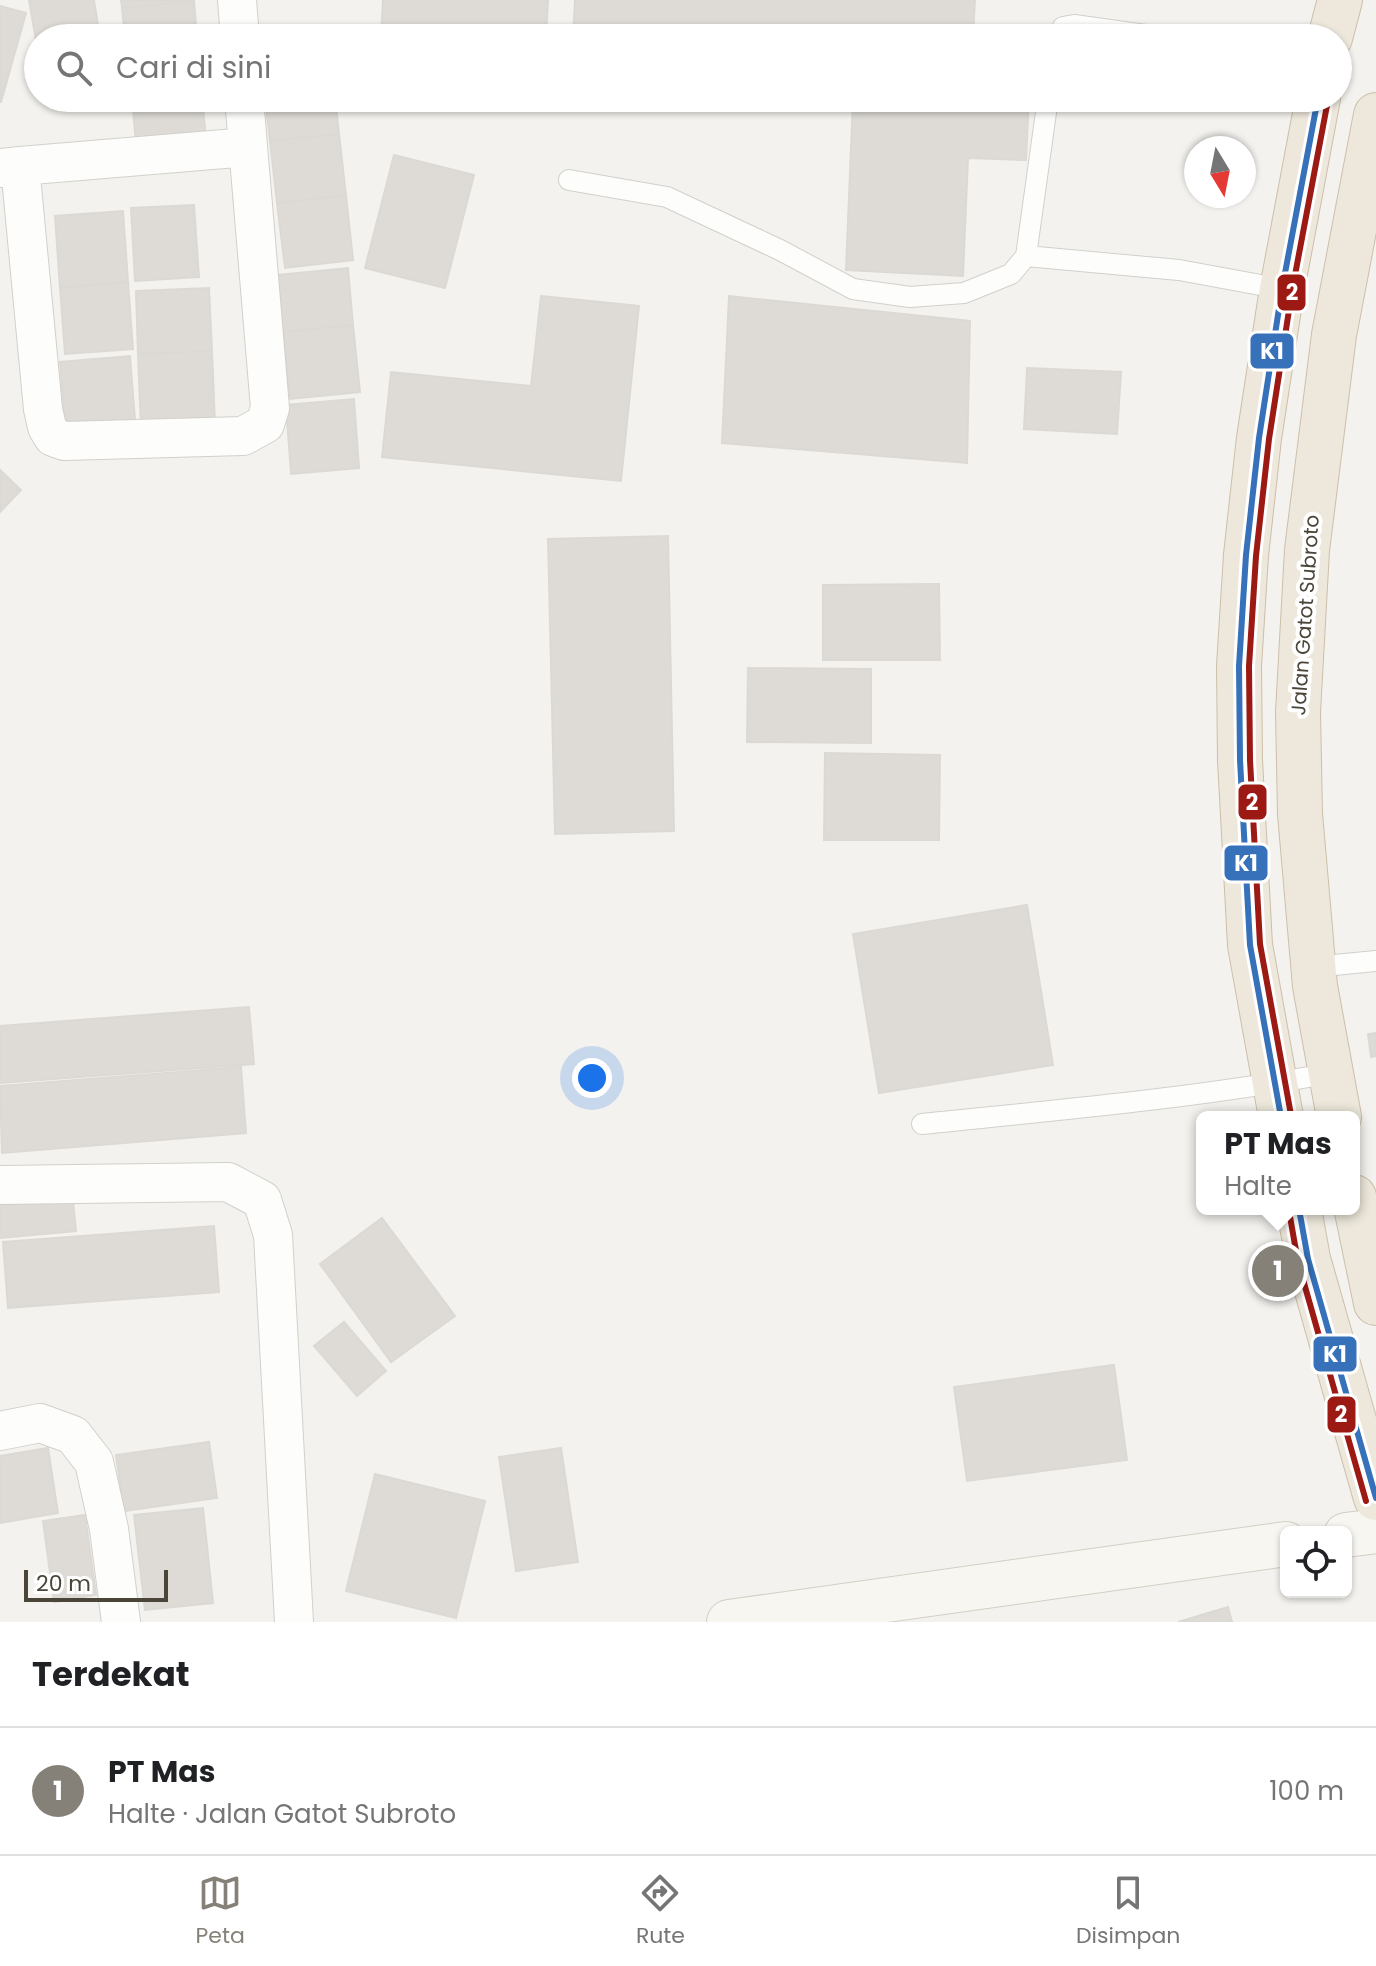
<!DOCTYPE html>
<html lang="id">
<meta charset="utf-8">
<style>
body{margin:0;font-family:Poppins,sans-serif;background:#f6f6f6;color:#202124}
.controls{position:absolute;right:24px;bottom:24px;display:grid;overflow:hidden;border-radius:12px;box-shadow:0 2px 6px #0004}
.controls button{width:72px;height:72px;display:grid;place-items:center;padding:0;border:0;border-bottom:2px solid #e0e0e0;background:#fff;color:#202124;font:40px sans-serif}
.compass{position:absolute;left:1184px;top:136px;width:72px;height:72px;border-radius:50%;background:#fff;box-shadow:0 2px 6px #0004;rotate:170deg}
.scale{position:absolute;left:24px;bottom:20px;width:144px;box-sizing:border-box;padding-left:8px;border:4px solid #4b4439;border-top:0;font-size:22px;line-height:28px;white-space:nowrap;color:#4b4439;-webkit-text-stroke:6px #fff;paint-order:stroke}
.you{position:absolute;left:592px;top:1078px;width:28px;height:28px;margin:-20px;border:6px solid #fff;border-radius:50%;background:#1a73e8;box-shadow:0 0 0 12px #1a73e833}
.badge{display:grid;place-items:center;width:52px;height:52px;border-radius:50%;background:#868178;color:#fff;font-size:26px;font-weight:700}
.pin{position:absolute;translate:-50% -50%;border:4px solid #fff;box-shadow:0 2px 8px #0006}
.popup{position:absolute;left:1196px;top:1111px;width:164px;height:104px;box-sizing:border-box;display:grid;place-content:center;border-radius:12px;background:#fff;filter:drop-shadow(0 2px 6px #0005);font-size:26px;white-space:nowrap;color:#757577}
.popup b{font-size:30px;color:#202124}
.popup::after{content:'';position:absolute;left:50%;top:100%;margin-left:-16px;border:16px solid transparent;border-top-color:#fff}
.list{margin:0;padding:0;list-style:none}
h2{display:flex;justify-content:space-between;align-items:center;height:104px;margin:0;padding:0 32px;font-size:34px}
h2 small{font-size:26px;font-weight:400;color:#757577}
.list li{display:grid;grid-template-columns:52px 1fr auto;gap:24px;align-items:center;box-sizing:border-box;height:128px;padding:0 32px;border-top:2px solid #e0e0e0}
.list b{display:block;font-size:30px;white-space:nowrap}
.list p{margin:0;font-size:26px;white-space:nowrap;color:#757577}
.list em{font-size:26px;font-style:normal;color:#757577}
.icon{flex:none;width:44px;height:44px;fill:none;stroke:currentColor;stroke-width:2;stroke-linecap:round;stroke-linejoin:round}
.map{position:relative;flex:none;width:1376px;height:1622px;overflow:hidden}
.search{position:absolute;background:#fff;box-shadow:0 2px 6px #0004;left:24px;right:24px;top:24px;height:88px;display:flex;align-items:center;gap:20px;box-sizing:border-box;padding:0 28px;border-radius:44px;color:#757577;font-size:30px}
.sheet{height:232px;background:#fff}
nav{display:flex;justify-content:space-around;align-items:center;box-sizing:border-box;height:112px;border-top:2px solid #e0e0e0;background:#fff;font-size:22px;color:#757577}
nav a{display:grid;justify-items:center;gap:4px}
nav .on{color:#868178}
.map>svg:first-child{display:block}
.building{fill:#dedbd6;stroke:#dcd9d4;stroke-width:2}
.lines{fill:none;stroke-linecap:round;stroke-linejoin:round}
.lane-casing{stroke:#d2d0cb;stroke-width:22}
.street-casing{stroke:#d2d0cb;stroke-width:40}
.secondary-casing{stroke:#d3cfc5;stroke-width:46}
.highway-casing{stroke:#ccbfa9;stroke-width:46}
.lane{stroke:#fdfdfc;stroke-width:20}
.street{stroke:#fdfdfc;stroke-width:38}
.secondary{stroke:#f7f6f1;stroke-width:44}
.highway{stroke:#ede8db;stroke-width:44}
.bus-1-casing{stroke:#fff;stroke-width:12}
.bus-2-casing{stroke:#fff;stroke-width:12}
.bus-1{stroke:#3671b9;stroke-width:6}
.bus-2{stroke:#9c1a13;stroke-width:6}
.labels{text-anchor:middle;stroke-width:8;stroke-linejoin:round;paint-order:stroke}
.street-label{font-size:20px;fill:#4b4439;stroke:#fff}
.line-badge{stroke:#fff;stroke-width:3}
.badge-label{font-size:22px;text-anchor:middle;font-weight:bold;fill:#fff}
</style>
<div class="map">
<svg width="1376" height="1622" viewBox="0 0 1376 1622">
<rect width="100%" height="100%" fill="#f4f2ee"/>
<path class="building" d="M29 0H94L100 38H38V52Z
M121 0H194V1L122 8Z
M383 0H548L546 38H381Z
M575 0H975L973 38H573Z
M194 1 197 38H125L122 8Z
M0 6 26 13 1 102H0Z
M132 98H202L206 138 136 144Z
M265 98H335L339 134 270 141Z
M853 98H1029L1026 160 968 158 963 276 846 270Z
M339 134 346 195 277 203 270 141Z
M394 155 474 175 445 288 365 268Z
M346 195 353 260 285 268 277 203Z
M194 205 199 277 135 281 131 208Z
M123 211 128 282 60 288 55 216Z
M348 268 353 325 283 332 278 275Z
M128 282 133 349 65 354 60 288Z
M209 288 212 351 138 354 136 291Z
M541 296 639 306 621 481 382 457 391 372 531 386Z
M729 296 970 321 967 463 722 443Z
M353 325 360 392 290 399 283 332Z
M212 351 215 424 141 427 138 354Z
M130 356 135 420 65 425 60 362Z
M1027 368 1121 372 1117 434 1024 429Z
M354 399 359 468 291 474 286 405Z
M0 470 21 490 0 512Z
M668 536 674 831 555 834 548 539Z
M939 584 940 660H823V585Z
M748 668 871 669V743L747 742Z
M825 753 940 755 939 840H824Z
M1027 905 1053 1065 879 1093 853 934Z
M249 1007 254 1064 0 1083V1026Z
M1376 1033V1056L1371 1057 1368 1034Z
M241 1067 246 1133 2 1153 0 1086Z
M72 1191 76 1231 0 1238V1197Z
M382 1218 455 1316 391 1362 320 1264Z
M214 1226 219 1292 8 1308 3 1242Z
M344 1322 386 1371 357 1396 314 1346Z
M1114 1365 1127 1460 967 1481 954 1387Z
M209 1442 217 1498 124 1511 116 1455Z
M48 1448 58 1513 0 1523V1456Z
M561 1448 578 1562 516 1571 499 1457Z
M375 1474 485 1501 456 1618 346 1591Z
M203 1508 213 1603 145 1610 134 1515Z
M85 1515 96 1595 54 1602 43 1521Z
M1228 1607 1232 1622H1178Z"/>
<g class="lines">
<g class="lane-casing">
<path id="lane" d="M1056 38 1063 27 1074 25 1167 38
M1048 98 1026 256 1179 270 1282 289
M569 180 667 197 780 250 853 289 910 297 964 293 1011 274 1026 256
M1314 967 1376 961
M922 1124C1059 1110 1196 1098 1331 1073"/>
</g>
<g class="street-casing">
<path id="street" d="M237 0 240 38
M20 166 248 147
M0 168 20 166 43 409 47 427 53 437 64 441 243 436 265 424 270 408 244 98
M0 1185 228 1182 262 1200 273 1235 294 1622
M0 1431 40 1423 73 1435 94 1462 109 1529 121 1622"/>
</g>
<g class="secondary-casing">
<path id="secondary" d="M1346 1535 1376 1531
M729 1622 1286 1544"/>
</g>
<g class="highway-casing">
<path id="highway" d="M1330 38 1340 0
M1281 1117 1250 945 1240 760 1239 666 1246 555 1259 438 1282 289 1318 98
M1339 1117 1315 986 1300 814 1298 712 1307 550 1334 335 1376 115
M1354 1197 1376 1303
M1299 1209 1308 1259 1376 1498"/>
</g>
<use href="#lane" class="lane"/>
<use href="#street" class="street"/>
<use href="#secondary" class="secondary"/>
<use href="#highway" class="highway"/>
<g class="bus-1-casing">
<path id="bus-1" d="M1281 1117 1250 945 1240 760 1239 666 1246 555 1259 438 1282 289 1318 98
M1299 1209 1308 1259 1376 1498"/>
</g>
<g class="bus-2-casing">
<path id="bus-2" d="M1291 1115 1260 944 1250 760 1249 666 1256 556 1269 439 1292 291 1328 100
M1289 1211 1298 1262 1366 1501"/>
</g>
<use href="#bus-1" class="bus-1"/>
<use href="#bus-2" class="bus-2"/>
</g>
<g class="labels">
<g class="street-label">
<text transform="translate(1305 615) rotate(-86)" y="7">Jalan Gatot Subroto</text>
</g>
</g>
<g class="line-badge">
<rect x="1276" y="273" width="31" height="39" rx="8" fill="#9c1a13"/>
<rect x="1249" y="332" width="46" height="38" rx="8" fill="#3671b9"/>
<rect x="1237" y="783" width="31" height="38" rx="8" fill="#9c1a13"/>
<rect x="1223" y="844" width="46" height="38" rx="8" fill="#3671b9"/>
<rect x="1312" y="1335" width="46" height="38" rx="8" fill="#3671b9"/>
<rect x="1326" y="1395" width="31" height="39" rx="8" fill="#9c1a13"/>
</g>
<g class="badge-label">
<text x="1292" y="300">2</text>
<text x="1272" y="359">K1</text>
<text x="1252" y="810">2</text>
<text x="1246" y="871">K1</text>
<text x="1335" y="1362">K1</text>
<text x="1341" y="1422">2</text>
</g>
</svg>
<div class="controls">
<button><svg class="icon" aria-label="locate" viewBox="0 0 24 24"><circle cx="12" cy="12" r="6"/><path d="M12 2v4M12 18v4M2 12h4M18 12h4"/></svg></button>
</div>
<svg class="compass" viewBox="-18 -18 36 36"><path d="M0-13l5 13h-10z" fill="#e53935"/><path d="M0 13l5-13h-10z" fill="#757577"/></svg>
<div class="scale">20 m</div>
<div class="you"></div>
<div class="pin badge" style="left:1278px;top:1271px">1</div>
<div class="popup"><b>PT Mas</b>Halte</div>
<div class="search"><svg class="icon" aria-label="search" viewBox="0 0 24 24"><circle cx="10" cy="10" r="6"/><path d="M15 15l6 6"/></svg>Cari di sini</div>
</div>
<section class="sheet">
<h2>Terdekat<small></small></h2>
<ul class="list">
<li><span class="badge">1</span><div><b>PT Mas</b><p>Halte · Jalan Gatot Subroto</p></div><em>100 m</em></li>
</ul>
</section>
<nav>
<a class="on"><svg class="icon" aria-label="map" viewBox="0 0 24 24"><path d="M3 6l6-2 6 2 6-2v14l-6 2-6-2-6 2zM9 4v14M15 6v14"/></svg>Peta</a>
<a><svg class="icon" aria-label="directions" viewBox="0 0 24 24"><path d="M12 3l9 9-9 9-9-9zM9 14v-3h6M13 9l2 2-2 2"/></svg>Rute</a>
<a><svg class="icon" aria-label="saved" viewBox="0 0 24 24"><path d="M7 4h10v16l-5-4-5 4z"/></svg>Disimpan</a>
</nav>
